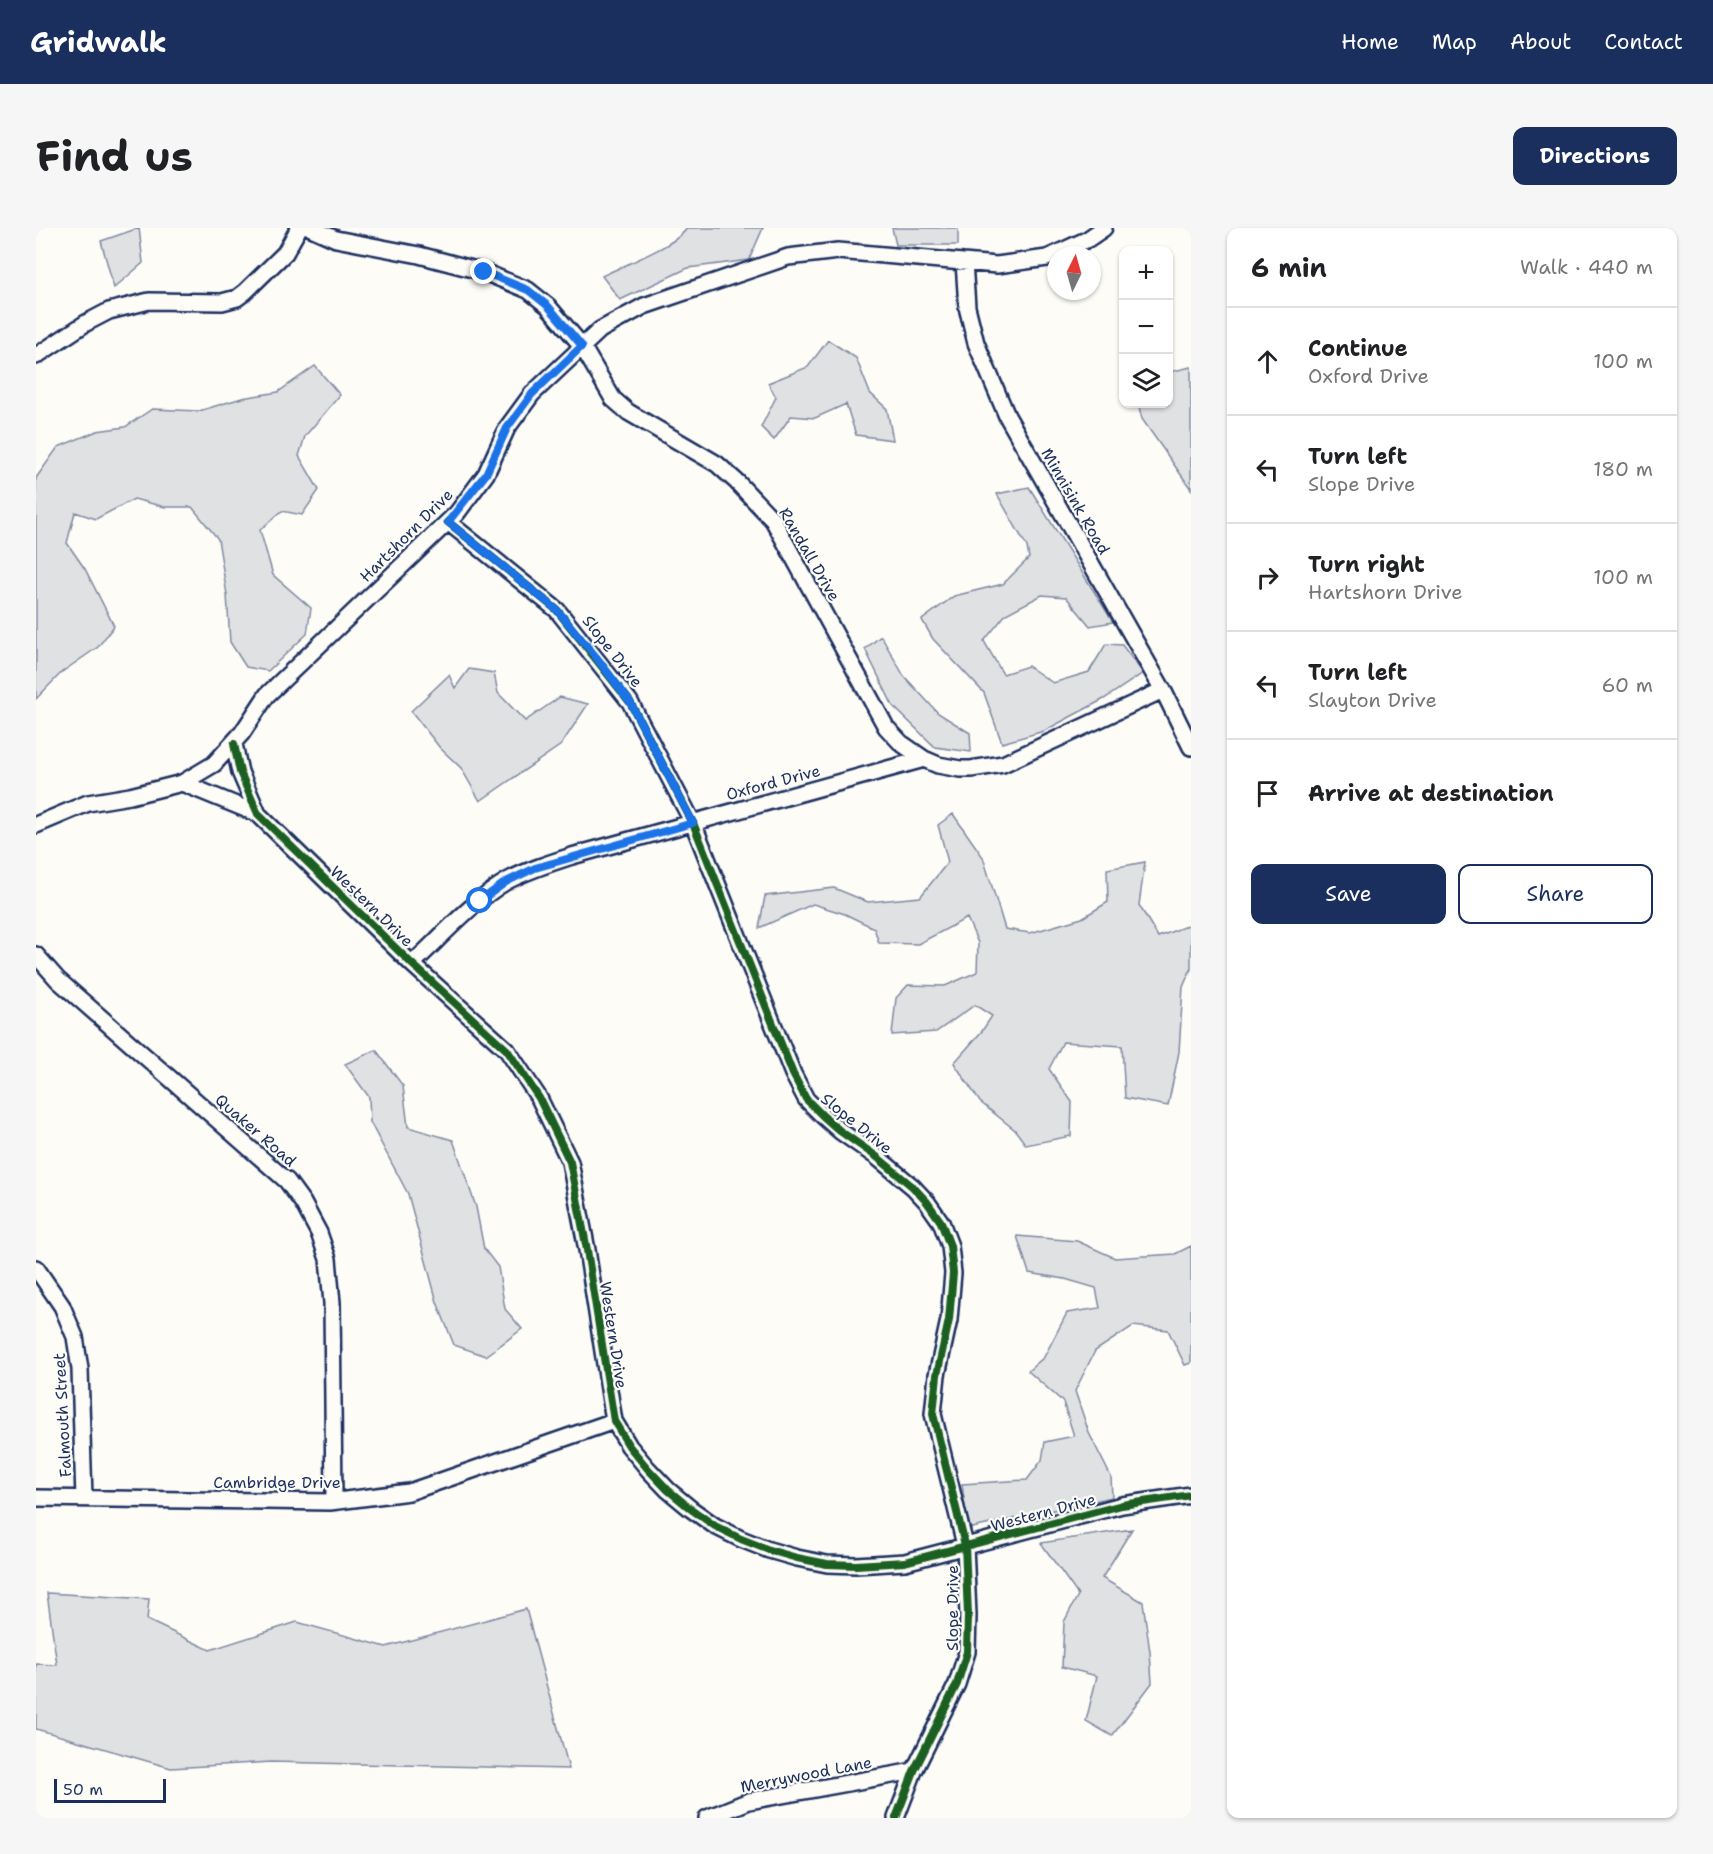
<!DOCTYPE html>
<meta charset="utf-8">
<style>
body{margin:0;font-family:"Shantell Sans",sans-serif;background:#f6f6f6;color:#202124}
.controls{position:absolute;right:18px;top:18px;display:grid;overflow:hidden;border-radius:12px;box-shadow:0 2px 4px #0004}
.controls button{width:54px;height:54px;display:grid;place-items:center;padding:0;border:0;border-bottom:2px solid #e0e0e0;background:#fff;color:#202124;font:30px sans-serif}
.compass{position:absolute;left:1011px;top:18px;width:54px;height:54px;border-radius:50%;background:#fff;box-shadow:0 2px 4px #0004;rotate:5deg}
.scale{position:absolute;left:18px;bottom:15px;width:112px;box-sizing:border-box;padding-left:6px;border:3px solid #1b2f5e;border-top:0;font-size:16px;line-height:21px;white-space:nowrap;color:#1b2f5e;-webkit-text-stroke:4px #fdfcf7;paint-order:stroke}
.stop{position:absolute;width:18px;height:18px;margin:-14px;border:4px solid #1a73e8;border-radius:50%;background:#fff}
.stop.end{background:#1a73e8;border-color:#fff;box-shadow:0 2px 6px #0008}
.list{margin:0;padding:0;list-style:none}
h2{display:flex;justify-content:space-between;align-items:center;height:78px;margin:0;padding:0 24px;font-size:26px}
h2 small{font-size:20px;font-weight:400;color:#757577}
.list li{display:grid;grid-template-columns:39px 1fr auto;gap:18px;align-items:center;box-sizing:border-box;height:108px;padding:0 24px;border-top:2px solid #e0e0e0}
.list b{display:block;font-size:22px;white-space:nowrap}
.list p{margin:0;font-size:20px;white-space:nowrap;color:#757577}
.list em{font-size:20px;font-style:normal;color:#757577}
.actions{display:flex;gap:12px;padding:18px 24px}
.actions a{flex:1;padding:14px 0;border:2px solid #1b2f5e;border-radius:12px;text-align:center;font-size:21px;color:#1b2f5e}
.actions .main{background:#1b2f5e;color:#fff}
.icon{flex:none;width:33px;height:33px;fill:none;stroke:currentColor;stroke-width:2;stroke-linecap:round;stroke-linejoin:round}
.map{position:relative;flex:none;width:1155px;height:1590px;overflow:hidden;border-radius:12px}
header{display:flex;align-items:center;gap:36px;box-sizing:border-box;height:84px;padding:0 30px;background:#1b2f5e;color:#fff}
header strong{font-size:28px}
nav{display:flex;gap:33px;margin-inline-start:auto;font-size:21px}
.intro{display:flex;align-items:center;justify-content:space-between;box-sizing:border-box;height:144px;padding:0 36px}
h1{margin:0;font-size:42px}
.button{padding:15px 27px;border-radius:12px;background:#1b2f5e;color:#fff;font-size:21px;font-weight:700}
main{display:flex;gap:36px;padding:0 36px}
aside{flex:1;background:#fff;border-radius:12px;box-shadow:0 2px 4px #0004}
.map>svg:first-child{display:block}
.green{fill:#e0e1e3;stroke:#7e88a0;stroke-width:1.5}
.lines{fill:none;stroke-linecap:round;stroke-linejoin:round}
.street-casing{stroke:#1b2f5e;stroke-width:20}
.street{stroke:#fdfcf7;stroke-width:15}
.cycleway-casing{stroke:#fdfcf7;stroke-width:11}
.cycleway{stroke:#1b5e20;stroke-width:8}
.route{stroke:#1a73e8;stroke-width:8}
.labels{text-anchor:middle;stroke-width:4.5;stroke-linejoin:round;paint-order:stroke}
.street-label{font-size:16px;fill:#1b2f5e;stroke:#fdfcf7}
</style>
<header>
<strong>Gridwalk</strong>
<nav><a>Home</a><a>Map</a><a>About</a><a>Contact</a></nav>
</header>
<div class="intro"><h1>Find us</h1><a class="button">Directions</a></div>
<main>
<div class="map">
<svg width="1155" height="1590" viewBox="0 0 1155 1590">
<rect width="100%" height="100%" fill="#fdfcf7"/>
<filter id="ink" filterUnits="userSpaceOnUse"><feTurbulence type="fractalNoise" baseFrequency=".0167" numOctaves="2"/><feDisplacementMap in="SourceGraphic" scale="12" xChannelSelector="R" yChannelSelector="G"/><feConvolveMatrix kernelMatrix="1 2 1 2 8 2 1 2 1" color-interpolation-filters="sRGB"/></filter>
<g filter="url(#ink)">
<path class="green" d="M103 0 107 35 78 60 65 13Z
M651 0H727L713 32 652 40 584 72 566 48C586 38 641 17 651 0Z
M856 0H922V17H860Z
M792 112 820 130 834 165 851 181 857 212 820 207 810 176 779 190 755 188 738 212 725 199 740 169 732 155 772 139Z
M279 138 304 167 269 208 263 228 283 262 266 287 246 283 224 302 237 347 275 380 271 406 232 443 210 439 194 414 191 367 182 311 156 279H129L98 271 60 291 39 284 31 315 49 341 78 398 62 419 26 444 0 471V250L22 219 61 203 89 199 116 181 163 183 206 170 242 164Z
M1155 139V261L1106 191 1102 176H1132L1133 144Z
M993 259 1077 394 1054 398 1030 369 1006 367 970 386 948 413 967 446 992 438 1017 455 1053 444 1070 416 1086 417 1107 445 1068 471 1008 503 966 515 948 465 897 411 886 392 918 368 967 356 993 330 991 319 961 266Z
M845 408 868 448 902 485 934 505 935 524 899 519 857 478 829 421Z
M433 441 458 445 462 465 489 493 524 469 552 476 525 517 444 573 425 540 404 520 375 483 413 447 419 460Z
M917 586 947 629 969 701 994 705 1046 690 1072 674 1071 641 1109 634 1103 677 1122 709 1155 696V741L1147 759 1143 824 1132 878 1089 870 1086 818 1027 814 1013 841 1036 874 1035 908 990 917 979 902 944 874 918 835 946 803 956 788 939 777 900 804 856 807 860 770 872 757 909 758 941 744 942 715 931 690 882 716 843 715 838 700 809 686 777 676 723 700 729 668 798 660 832 674 884 669 912 634 902 597Z
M340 822 367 858 372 899 417 912 440 979 448 1021 462 1039 469 1081 486 1101 450 1128 418 1117 401 1074 372 966 334 894 333 869 309 836Z
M981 1008 1041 1013 1079 1030 1139 1026 1155 1018V1135L1149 1137 1132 1102 1097 1098 1059 1123 1039 1163 1053 1205 1075 1249 1076 1269 932 1301 926 1256 991 1252 1006 1232 1009 1214 1038 1208 1027 1174 992 1143 1008 1129 1031 1085 1064 1080 1060 1060 1029 1051 993 1045Z
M1096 1301 1066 1350 1107 1374 1114 1424 1116 1455 1076 1508 1050 1493 1061 1448 1026 1439 1028 1394 1042 1367 1005 1315Z
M11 1365 113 1371 111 1392 174 1422 261 1394 350 1419 490 1381 533 1541 235 1534 135 1540 0 1501V1436L21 1437Z"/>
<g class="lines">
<g class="street-casing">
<path id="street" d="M275 0 300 11 383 27 448 44 492 62 512 78 546 118 577 171 592 184 681 236 701 254 737 292 850 499 865 515 888 531
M928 34 931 79 940 115 971 188 1127 462 1155 519
M0 128 50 95 73 83 113 73 186 74 201 70 209 64 249 25 263 0
M412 294 521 382 594 474 657 595 757 846 770 871 787 888 804 903 841 929 877 959 891 974 905 994 914 1018 917 1045 913 1092 901 1147 897 1186 929 1317 932 1387 931 1424 921 1456 878 1543 860 1590
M198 516 204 544 222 586 376 736 471 822 503 870 534 934 551 1022 578 1193 593 1218 612 1241 632 1262 655 1281 679 1298 705 1311 733 1322 761 1330 791 1336 820 1337 869 1334 1086 1277 1155 1267
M146 555 222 586
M0 597 52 575 94 568 146 555 178 536 206 505 231 467 421 285 450 246 471 200 496 166 564 102 608 78 752 29 802 23 961 37 1011 30 1052 11 1068 0
M0 727 22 752 251 953 267 975 283 1005 292 1031 296 1075 298 1273
M376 736C405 709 437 673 471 653 492 642 514 635 536 628L888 531 902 537 924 541H935L967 536 1127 462
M0 1040 26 1078 39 1109 44 1141 48 1271
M0 1270 294 1274 373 1264 578 1193
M671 1590 713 1573 878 1543"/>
</g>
<use href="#street" class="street"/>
<g class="cycleway-casing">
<path id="cycleway" d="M412 294 521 382 594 474 657 595 757 846 770 871 787 888 804 903 841 929 877 959 891 974 905 994 914 1018 917 1045 913 1092 901 1147 897 1186 929 1317 932 1387 931 1424 921 1456 878 1543 860 1590
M198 516 204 544 222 586 376 736 471 822 503 870 534 934 551 1022 578 1193 593 1218 612 1241 632 1262 655 1281 679 1298 705 1311 733 1322 761 1330 791 1336 820 1337 869 1334 1086 1277 1155 1267"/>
</g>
<use href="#cycleway" class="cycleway"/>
</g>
</g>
<g class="lines" filter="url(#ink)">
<path class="route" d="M444 673 470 654 499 640 657 595 594 474 560 429 521 382 412 294 450 246 471 200 496 166 546 118 512 78 492 62 448 44"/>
</g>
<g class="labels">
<g class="street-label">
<text transform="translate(1040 273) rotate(60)" y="6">Minnisink Road</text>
<text transform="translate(370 307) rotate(-45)" y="6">Hartshorn Drive</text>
<text transform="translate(774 326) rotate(60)" y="6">Randall Drive</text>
<text transform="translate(577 423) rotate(52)" y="6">Slope Drive</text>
<text transform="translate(737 554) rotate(-15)" y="6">Oxford Drive</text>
<text transform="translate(336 678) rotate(44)" y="6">Western Drive</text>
<text transform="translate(821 895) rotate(39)" y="6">Slope Drive</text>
<text transform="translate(220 902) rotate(41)" y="6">Quaker Road</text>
<text transform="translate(578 1107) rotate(81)" y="6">Western Drive</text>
<text transform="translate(26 1187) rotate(-93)" y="6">Falmouth Street</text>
<text x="241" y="1260">Cambridge Drive</text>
<text transform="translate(1007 1284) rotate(-15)" y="6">Western Drive</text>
<text transform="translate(916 1380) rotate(-90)" y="6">Slope Drive</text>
<text transform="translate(770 1546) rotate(-11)" y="6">Merrywood Lane</text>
</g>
</g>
</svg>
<div class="controls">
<button>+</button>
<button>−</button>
<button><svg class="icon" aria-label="layers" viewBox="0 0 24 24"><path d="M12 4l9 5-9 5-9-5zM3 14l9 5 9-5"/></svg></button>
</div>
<svg class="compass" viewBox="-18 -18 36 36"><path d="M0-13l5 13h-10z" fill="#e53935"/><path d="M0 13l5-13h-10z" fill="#757577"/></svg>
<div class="scale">50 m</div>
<div class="stop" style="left:444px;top:673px"></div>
<div class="stop end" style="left:448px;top:44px"></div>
</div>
<aside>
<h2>6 min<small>Walk · 440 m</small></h2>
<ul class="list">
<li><svg class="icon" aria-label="ahead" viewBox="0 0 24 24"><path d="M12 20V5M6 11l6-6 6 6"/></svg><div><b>Continue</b><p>Oxford Drive</p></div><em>100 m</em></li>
<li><svg class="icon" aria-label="left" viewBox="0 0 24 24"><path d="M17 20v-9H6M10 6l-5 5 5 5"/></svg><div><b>Turn left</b><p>Slope Drive</p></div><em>180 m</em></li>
<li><svg class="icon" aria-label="right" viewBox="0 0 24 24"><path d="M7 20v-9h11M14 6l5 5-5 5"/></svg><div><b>Turn right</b><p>Hartshorn Drive</p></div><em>100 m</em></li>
<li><svg class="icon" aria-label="left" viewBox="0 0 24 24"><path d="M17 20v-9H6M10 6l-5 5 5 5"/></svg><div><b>Turn left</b><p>Slayton Drive</p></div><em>60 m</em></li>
<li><svg class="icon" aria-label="arrive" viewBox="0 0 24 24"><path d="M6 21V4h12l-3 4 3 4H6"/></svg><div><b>Arrive at destination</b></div></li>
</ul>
<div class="actions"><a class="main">Save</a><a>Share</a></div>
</aside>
</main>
